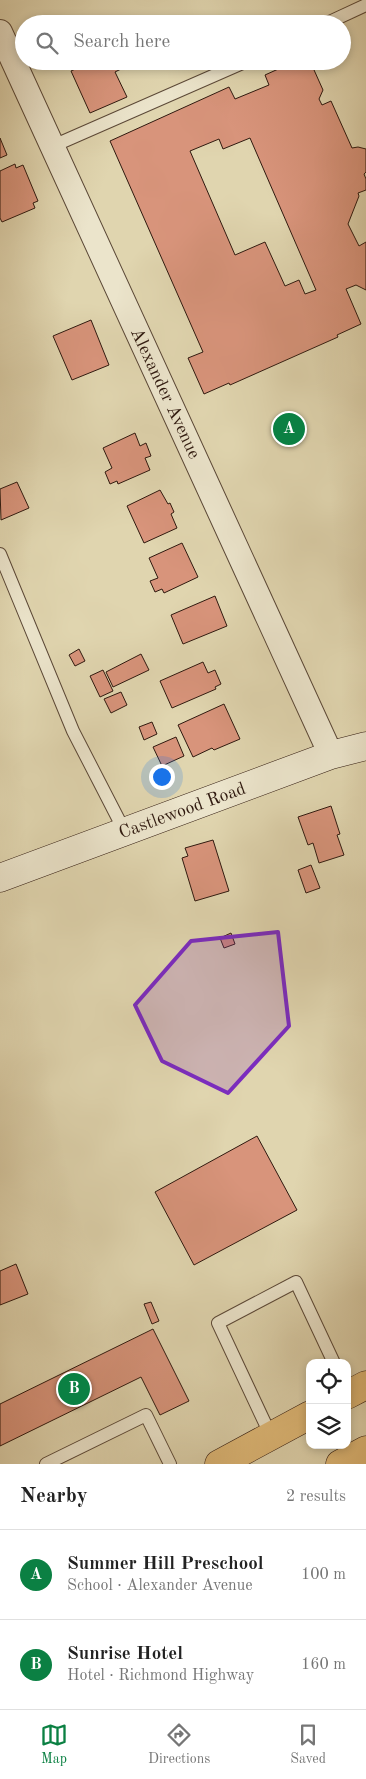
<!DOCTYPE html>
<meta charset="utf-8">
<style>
body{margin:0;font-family:"Old Standard TT",serif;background:#f6f6f6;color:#222}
.controls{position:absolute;right:15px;bottom:15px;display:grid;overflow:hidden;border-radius:10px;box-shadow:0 2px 8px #0003}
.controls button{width:45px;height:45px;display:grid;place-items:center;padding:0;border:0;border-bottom:1px solid #e0e0e0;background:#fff;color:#222;font:25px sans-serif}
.you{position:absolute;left:161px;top:776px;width:18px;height:18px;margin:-12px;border:4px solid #fff;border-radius:50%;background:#1a73e8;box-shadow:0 0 0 8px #1a73e833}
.badge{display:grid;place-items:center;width:32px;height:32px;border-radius:50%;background:#0b8043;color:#fff;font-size:16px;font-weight:700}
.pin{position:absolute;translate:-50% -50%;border:2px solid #fff;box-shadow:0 1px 5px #0006}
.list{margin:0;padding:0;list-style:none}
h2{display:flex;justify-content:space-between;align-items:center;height:65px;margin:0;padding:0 20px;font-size:21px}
h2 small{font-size:16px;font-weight:400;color:#767676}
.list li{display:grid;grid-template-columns:32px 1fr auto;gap:15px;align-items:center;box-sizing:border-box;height:90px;padding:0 20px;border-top:1px solid #e0e0e0}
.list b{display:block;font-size:19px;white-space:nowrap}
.list p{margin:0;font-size:16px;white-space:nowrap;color:#767676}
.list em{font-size:16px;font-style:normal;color:#767676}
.icon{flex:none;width:28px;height:28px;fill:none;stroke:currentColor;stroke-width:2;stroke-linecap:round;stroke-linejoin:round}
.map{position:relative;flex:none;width:366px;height:1464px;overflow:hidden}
.search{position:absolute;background:#fff;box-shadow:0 2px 8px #0003;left:15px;right:15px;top:15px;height:55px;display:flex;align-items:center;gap:12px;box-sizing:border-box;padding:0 18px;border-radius:28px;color:#767676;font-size:19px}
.sheet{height:245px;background:#fff}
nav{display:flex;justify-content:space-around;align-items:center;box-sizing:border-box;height:70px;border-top:1px solid #e0e0e0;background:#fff;font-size:14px;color:#767676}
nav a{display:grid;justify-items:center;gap:2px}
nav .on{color:#0b8043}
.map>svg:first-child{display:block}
.building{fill:#d8947b;stroke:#2f190f;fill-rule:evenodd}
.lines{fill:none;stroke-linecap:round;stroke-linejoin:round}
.lane-casing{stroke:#5b4837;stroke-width:14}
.street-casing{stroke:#5b4837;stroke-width:26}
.secondary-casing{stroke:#2f190f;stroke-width:29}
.primary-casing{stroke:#2f190f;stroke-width:29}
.lane{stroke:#ebe4cb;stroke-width:12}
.street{stroke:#ebe4cb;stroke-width:24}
.secondary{stroke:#ebe4cb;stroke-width:28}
.primary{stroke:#e0ba78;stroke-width:28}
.marked{fill:#7b2cbf;fill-opacity:0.2;stroke:#7b2cbf;stroke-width:4;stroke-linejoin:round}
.labels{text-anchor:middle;stroke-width:4;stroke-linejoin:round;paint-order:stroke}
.street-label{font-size:18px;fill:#2f190f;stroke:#ebe4cb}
</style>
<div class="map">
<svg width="366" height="1464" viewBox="0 0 366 1464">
<rect width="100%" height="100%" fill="#e0d5af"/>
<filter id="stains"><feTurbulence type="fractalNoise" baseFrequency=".004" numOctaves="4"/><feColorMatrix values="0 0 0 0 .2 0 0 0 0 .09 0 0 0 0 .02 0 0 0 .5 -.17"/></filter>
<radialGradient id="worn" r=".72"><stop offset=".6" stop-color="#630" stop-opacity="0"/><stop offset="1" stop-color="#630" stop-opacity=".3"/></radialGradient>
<path class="building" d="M93 61H117L121 69 115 72 127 97 90 113 71 71Z
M296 61H310L323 90 319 99 322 105 331 101 352 148 358 147 366 149V172L364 174 366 179V190L358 193 359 196 348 224 359 246 366 242V290L356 285 346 289 361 324 337 335 338 337 230 385 229 383 204 394 188 358 203 352 110 141 229 87 235 99 269 85 265 75ZM250 138 316 290 305 294 299 280 285 286 265 242 235 255 190 151 219 139 223 149Z
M0 138 7 155 0 158Z
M15 164 16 168 23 165 38 201 33 203 35 208 2 222 0 218V171Z
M91 320 109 365 72 380 53 336Z
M135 433 140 446 146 443 151 456 145 458 150 470 118 484 117 481 110 484 105 472 112 468 103 448Z
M17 482 29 508 1 520 0 489Z
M160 490 168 504 170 503 174 512 171 514 177 528 144 543 127 506Z
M182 543 198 577 164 593 162 589 155 592 150 581 158 578 149 558Z
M215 596 227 626 183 644 171 615Z
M79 649 85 661 75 666 69 655Z
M141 654 149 670 113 687 106 672Z
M203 662 208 673 215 670 221 684 215 687 216 689 172 708 160 681Z
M103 670 113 691 100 697 90 676Z
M121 692 127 705 111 713 104 699Z
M224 704 240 739 214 750 212 748 193 757 178 725Z
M152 722 157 734 144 740 139 727Z
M176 737 184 756 162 766 153 747Z
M331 806 340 834 337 835 344 855 319 863 313 843 308 845 298 817Z
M213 840 229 891 195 901 182 858 188 856 185 848Z
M311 865 320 888 306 893 298 870Z
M231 933 235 944 224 948 220 938Z
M257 1136 297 1210 194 1265 155 1192Z
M16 1264 28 1294 0 1305V1271Z
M151 1302 159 1321 152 1324 144 1304Z
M153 1329 189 1401 160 1415 141 1377 0 1446V1404Z"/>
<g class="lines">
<g class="lane-casing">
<path id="lane" d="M325 24 366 5
M53 146 247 61
M0 554 73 731 125 832
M271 1436 218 1323 296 1282 334 1363
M46 1464 146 1415 170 1464"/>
</g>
<g class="street-casing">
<path id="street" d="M0 32 331 755"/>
</g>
<g class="secondary-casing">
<path id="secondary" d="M0 878 331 755 366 746"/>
</g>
<g class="primary-casing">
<path id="primary" d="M347 1395 366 1385
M219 1464 310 1415
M340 1464 366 1450"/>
</g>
<use href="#lane" class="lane"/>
<use href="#street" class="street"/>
<use href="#secondary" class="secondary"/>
<use href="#primary" class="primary"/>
</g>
<path class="marked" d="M278 932 289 1026 228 1093 162 1061 135 1005 191 941Z"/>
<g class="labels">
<g class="street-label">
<text transform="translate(166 393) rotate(65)" y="6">Alexander Avenue</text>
<text transform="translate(182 810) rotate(-20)" y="6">Castlewood Road</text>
</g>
</g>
<rect width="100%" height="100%" filter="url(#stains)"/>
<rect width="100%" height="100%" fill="url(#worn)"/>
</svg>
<div class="controls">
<button><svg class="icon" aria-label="locate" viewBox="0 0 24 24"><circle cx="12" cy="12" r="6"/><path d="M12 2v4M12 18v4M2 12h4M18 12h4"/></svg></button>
<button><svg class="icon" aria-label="layers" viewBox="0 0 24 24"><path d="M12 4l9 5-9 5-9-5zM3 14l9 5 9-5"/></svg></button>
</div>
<div class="you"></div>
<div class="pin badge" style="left:289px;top:429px">A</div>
<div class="pin badge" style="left:74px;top:1389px">B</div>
<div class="search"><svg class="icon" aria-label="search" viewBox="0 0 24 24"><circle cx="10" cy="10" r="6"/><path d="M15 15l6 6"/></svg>Search here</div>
</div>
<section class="sheet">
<h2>Nearby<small>2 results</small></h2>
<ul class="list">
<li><span class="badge">A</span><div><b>Summer Hill Preschool</b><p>School · Alexander Avenue</p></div><em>100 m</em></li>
<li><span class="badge">B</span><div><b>Sunrise Hotel</b><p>Hotel · Richmond Highway</p></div><em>160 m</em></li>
</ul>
</section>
<nav>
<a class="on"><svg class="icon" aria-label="map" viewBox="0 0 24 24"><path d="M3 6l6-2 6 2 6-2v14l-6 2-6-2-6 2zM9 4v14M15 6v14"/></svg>Map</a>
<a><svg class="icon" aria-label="directions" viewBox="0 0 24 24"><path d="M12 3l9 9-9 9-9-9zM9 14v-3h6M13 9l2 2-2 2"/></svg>Directions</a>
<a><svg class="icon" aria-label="saved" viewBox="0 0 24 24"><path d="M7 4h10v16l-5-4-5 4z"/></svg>Saved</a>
</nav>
